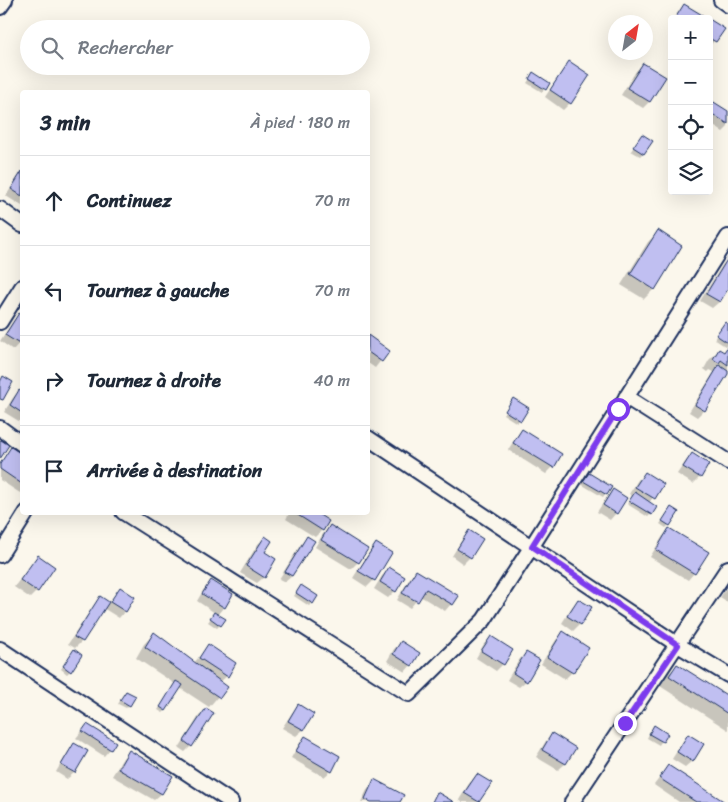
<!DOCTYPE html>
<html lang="fr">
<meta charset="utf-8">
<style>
body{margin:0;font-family:Sriracha,sans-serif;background:#f6f6f7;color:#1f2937}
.controls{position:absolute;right:15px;top:15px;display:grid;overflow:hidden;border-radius:5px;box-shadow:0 5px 20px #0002}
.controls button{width:45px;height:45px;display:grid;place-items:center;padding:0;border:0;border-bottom:1px solid #e0e1e3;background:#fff;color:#1f2937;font:25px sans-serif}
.compass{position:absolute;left:608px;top:15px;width:45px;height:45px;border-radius:50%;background:#fff;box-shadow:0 5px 20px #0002;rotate:31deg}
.stop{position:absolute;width:15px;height:15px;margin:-11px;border:4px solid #7c3aed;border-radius:50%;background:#fff}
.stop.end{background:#7c3aed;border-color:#fff;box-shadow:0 1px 5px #0008}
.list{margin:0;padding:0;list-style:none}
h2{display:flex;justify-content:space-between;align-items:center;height:65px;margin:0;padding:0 20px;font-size:21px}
h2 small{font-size:16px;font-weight:400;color:#747a83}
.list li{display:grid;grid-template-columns:32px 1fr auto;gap:15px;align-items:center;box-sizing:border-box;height:90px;padding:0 20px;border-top:1px solid #e0e1e3}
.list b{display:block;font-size:19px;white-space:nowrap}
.list em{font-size:16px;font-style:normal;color:#747a83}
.icon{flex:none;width:28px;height:28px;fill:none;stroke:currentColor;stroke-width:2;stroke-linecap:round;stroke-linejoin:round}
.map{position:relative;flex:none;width:728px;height:802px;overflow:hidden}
.search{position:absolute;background:#fff;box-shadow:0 5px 20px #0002;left:20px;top:20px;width:350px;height:55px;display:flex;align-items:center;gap:12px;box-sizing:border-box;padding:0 18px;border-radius:28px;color:#747a83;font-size:19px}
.panel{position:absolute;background:#fff;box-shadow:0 5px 20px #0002;left:20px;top:90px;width:350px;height:425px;border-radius:5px}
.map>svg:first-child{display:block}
.shadow{fill:#0003}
.building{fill:#c0bff1;stroke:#1b2f5e}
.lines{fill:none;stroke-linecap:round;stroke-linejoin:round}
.street-casing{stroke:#1b2f5e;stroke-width:18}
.street{stroke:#fbf7ec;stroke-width:14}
.route{stroke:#7c3aed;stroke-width:6}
</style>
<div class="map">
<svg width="728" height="802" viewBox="0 0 728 802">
<rect width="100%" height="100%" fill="#fbf7ec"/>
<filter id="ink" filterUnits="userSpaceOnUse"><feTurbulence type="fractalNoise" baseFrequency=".02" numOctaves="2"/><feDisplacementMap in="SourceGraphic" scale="10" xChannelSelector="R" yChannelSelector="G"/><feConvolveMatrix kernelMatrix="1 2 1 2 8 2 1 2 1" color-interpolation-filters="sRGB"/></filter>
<g filter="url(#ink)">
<path class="shadow" d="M684 5 706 19H673Z
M709 20 723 29 709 47Z
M570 63V103L563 110 545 97 563 70Z
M643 64 664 78 649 102 643 108 621 95 636 71Z
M531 77 548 84 542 92 527 83Z
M709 100 728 112V127L723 132 709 123Z
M639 139 643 153 640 156 631 151Z
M22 172V206L6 196 17 178Z
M658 232 654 289 644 299 621 285 648 242Z
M728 259V287L719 302 712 308 700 301 723 264Z
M19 314 22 316V340L13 350 0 341 13 321Z
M725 323 728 325V344L726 346 728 347V374L704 410 697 417 689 412 714 372 710 370 708 372 704 369 709 360 719 350 723 353 728 348 714 339Z
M368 337 388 351 375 368 368 363Z
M19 391 22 393V423L4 412 13 398Z
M513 400 527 409 517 423 503 414Z
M522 430 553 467 546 474 508 450 516 437Z
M11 449 22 456V490L20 493 0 480V463Z
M692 455 708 464 700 477 693 484 677 474 686 461Z
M645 474 662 484 649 503 651 514 648 517 627 504 632 496 629 494 638 480Z
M586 477 610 488 603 497 581 484Z
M613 490 616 513 610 520 597 512 607 497Z
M671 509 669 525 666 528 660 524Z
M290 512H312L322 530 315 537 286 519Z
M330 527 358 562 351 569 315 547 323 534Z
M670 530 694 573 688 580 650 557 663 536Z
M470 532V557L463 564 452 556 463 538Z
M265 538 264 577 257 583 240 573 258 544Z
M307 538 292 576 285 582 279 579 301 544Z
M376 544 374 580 367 587 353 578 370 551Z
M38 556 37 591 30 598 14 587Z
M389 569 395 591 388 598 374 589 382 576Z
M417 571 457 597 445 611 420 596 410 608 397 600 410 578Z
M211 582 232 595 224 607 217 615 220 625 217 628 208 622 215 613 197 601 204 589Z
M728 585V603L720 598Z
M301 586 312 603 309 606 294 596Z
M120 589 125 611 119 618 103 608 82 641 75 648 68 644 94 605 100 598 108 603Z
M579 600 591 608 580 624 573 631 562 623 572 607Z
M563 633 572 672 565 679 541 664 556 640Z
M154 634 194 663 208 646 227 676 220 682 226 687 209 707 180 688 166 710 163 713 158 710 175 684 136 658 144 644Z
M491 637 503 664 496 671 476 658 484 644Z
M401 643 411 665 405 672 387 661 394 649Z
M74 651 70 671 67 674 61 669Z
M526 653V681L519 687 507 680 519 660Z
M678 665 728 698V730L660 686 667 675Z
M124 695 129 705 126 708 118 704Z
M298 706 312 714 303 730 296 736 282 728 292 713Z
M206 710 191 746 185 752 179 748 199 716Z
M87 725 110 749 104 756 76 738Z
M651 730 666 734 659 745 647 738Z
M552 735 574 748 565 764 558 770 536 757 546 741Z
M688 736 692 761 685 767 672 759 682 743Z
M305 738 331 771 324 777 291 758 299 744Z
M74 745 86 752 74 773 67 779 56 772 68 752Z
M130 751 171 776 161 794 154 800 112 776 123 758Z
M668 767 723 802H679L654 785Z
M477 775 490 784 477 802H462L459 800 470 782Z
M375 781 399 802H361L368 788Z"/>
<path class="building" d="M684 4 709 19H678L676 17Z
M709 19 725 29 716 42 709 38Z
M569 61 590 75 571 104 550 90Z
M643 63 666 77 650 102 627 88Z
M533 72 550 83 546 90 529 79Z
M709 99 728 111V124L709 112Z
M642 134 653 141 644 154 633 147Z
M22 171V196L11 189Z
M658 230 682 246 655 290 630 274Z
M728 258V289L720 302 706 294Z
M19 313 22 315V342L21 345 5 335Z
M725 322 728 324V343L716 335Z
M368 335 390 351 382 362 368 352Z
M728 346V365L721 360 719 363 713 359 719 349 724 352Z
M719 365 728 371V374L705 411 695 405Z
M3 376 13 382 3 400 0 399V382Z
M19 390 22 392V413L10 405Z
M513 398 529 408 521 421 505 411Z
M522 429 562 454 554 468 513 443Z
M1 440 9 445 0 459V441Z
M11 447 22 454V484L0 469V464Z
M692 453 709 464 701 478 683 467Z
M645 472 664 484 655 499 635 487Z
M589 473 612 487 607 495 583 481Z
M613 489 627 498 617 514 603 505Z
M635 492 657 507 652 515 629 501Z
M671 507 679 512 670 526 662 521Z
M293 512H315L329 521 323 531Z
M330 525 368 549 359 563 321 540Z
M669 528 709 552 695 574 656 550Z
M469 530 483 539 471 558 457 549Z
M265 536 272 541 265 552 276 559 265 578 246 566Z
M307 536 315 541 292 576 285 572Z
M376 543 392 553 375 581 358 571Z
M38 555 55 567 38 592 20 580Z
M389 567 405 577 396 592 380 582Z
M416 570 459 596 453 605 426 589 418 602 402 593Z
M211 580 233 594 225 608 202 594Z
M301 585 318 596 313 604 296 593Z
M120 587 135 597 126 612 110 602Z
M100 596 109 602 83 642 74 637Z
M578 599 592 607 581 625 567 616Z
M214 612 226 619 221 626 210 618Z
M563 631 589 648 573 673 547 657Z
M154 632 228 687 220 698 145 647Z
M491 636 513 650 504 665 481 651Z
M401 641 420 653 412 666 393 654Z
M208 644 236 663 228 677 199 658Z
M74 649 82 655 71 672 63 666Z
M526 652 540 660 527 682 513 673Z
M677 664 728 696V714L669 676Z
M176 681 183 685 166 711 160 707Z
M126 691 136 696 130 706 120 700Z
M298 704 314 714 304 730 288 721Z
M206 708 214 713 192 747 184 741Z
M87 724 116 742 111 750 82 731Z
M654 725 668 734 663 742 649 734Z
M552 733 576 748 566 764 542 750Z
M688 734 704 744 693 762 677 752Z
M305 736 340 756 332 772 296 751Z
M74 743 88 751 75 773 61 765Z
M129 750 173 776 162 794 118 769Z
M668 765 725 802H696L659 778Z
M477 774 492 783 479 802 464 793Z
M374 779 404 795 400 802H371L365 799Z
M437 792 454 802H432Z"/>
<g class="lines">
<g class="street-casing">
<path id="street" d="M721 0 728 5
M0 7 5 0
M0 209 22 225
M0 322 22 287
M626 397 728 462
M0 428 22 444
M368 438 678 645 728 675
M123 512 409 694 484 620 532 546 728 237
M0 555 27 512
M0 649 231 802
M572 802 728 568"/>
</g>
<use href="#street" class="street"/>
</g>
</g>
<g class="lines" filter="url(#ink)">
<path class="route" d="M618 409 532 546 678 645 625 723"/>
</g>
</svg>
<div class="controls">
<button>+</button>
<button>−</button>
<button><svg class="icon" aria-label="locate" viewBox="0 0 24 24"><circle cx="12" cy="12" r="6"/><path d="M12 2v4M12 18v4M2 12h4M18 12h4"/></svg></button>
<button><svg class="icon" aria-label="layers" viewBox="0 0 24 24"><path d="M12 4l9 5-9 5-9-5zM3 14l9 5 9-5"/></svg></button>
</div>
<svg class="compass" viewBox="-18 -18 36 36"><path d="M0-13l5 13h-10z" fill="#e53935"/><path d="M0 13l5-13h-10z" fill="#747a83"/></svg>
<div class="stop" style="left:618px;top:409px"></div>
<div class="stop end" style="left:625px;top:723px"></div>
<div class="search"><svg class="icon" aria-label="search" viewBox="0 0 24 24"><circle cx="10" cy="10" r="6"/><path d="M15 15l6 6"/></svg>Rechercher</div>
<section class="panel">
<h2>3 min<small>À pied · 180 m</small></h2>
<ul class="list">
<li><svg class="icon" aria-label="ahead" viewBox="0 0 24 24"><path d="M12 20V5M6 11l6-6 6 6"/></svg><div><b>Continuez</b></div><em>70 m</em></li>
<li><svg class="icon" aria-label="left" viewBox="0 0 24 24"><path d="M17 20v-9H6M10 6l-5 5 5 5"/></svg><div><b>Tournez à gauche</b></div><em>70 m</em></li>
<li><svg class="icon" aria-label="right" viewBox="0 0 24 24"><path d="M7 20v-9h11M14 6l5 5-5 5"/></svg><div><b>Tournez à droite</b></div><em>40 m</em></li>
<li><svg class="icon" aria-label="arrive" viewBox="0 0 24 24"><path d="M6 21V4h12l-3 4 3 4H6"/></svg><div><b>Arrivée à destination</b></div></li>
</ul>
</section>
</div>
